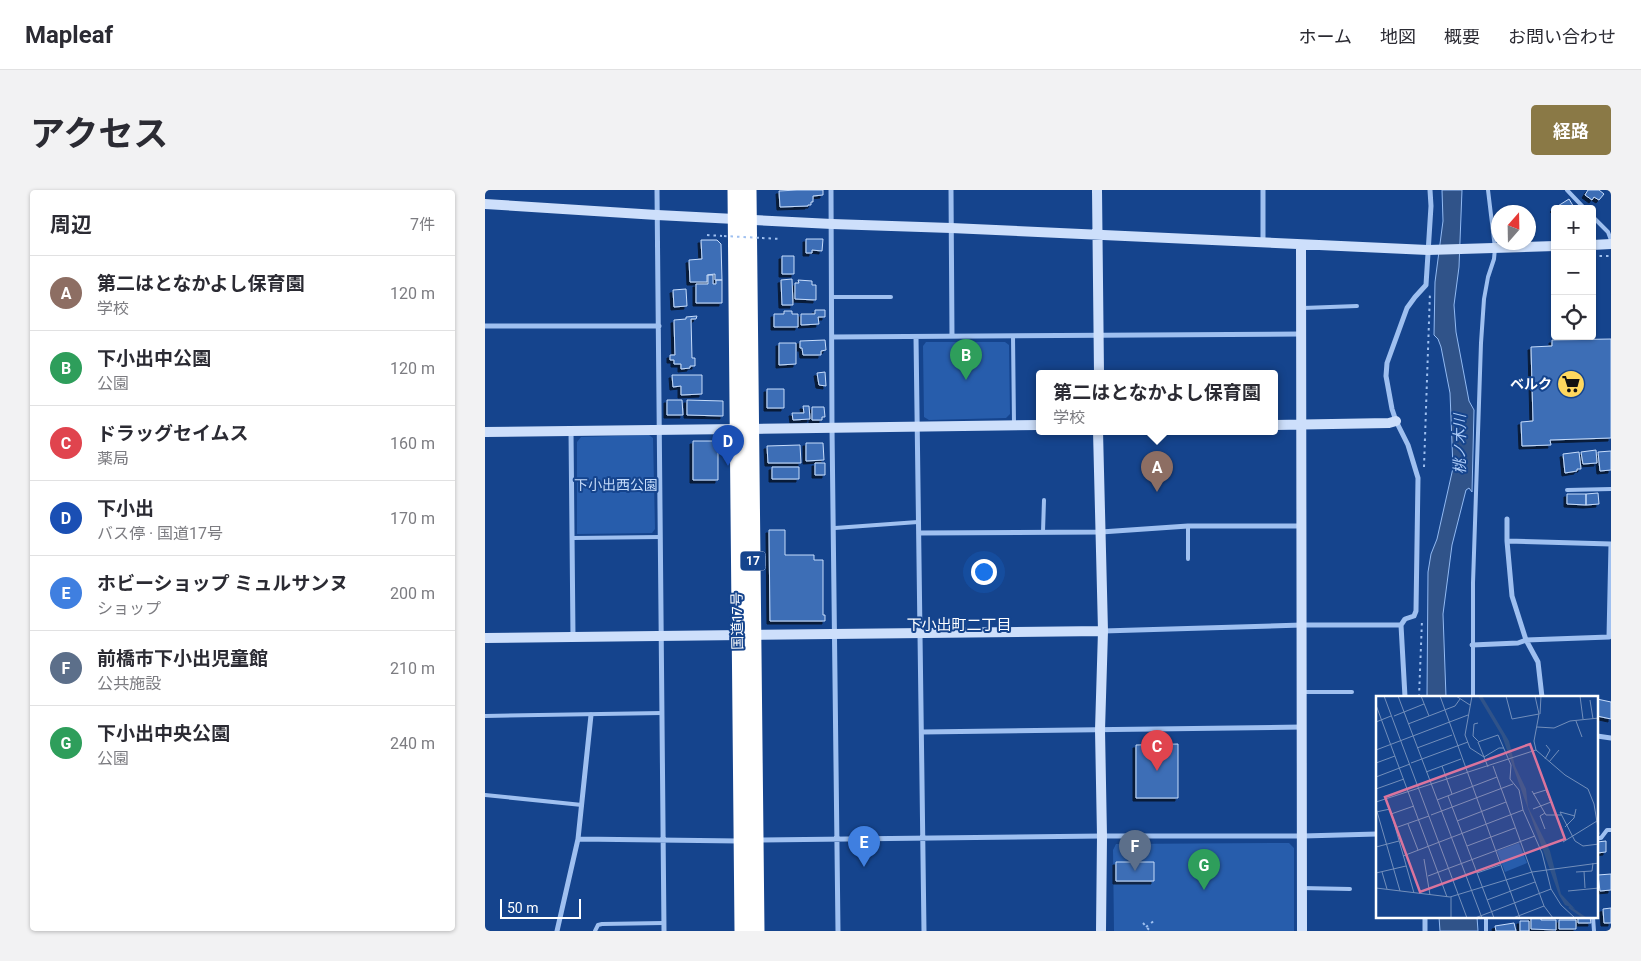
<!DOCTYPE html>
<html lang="ja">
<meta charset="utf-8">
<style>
body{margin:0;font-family:Roboto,"Noto Sans JP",sans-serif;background:#f2f2f3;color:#2b2b33}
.controls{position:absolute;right:15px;top:15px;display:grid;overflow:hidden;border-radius:5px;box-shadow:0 1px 4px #0004}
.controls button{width:45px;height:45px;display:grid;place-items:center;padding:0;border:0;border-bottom:1px solid #e1e1e2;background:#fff;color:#2b2b33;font:25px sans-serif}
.compass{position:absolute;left:1006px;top:15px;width:45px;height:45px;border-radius:50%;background:#fff;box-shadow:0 1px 4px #0004;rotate:20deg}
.scale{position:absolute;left:15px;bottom:12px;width:81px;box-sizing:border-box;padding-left:5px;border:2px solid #fff;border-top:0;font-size:14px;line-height:18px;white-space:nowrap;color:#fff;-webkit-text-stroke:4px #15448d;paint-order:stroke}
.you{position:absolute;left:498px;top:381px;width:18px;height:18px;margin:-12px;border:4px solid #fff;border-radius:50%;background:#1a73e8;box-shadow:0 0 0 8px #1a73e833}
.badge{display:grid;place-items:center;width:32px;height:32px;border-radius:50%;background:#8a7946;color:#fff;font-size:16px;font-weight:700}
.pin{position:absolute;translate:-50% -41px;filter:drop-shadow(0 1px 2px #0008)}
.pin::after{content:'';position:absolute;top:26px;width:18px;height:15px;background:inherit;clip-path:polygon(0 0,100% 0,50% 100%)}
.popup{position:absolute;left:551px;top:180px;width:242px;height:65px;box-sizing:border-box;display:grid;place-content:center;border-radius:5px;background:#fff;filter:drop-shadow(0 1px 4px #0005);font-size:16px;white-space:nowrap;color:#7c7c81}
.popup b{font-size:19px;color:#2b2b33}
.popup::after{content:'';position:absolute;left:50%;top:100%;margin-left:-10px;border:10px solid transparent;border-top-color:#fff}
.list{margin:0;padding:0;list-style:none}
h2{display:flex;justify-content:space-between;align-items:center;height:65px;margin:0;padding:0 20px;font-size:21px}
h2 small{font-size:16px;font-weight:400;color:#7c7c81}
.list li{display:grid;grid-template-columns:32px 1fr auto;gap:15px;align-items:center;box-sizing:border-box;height:75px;padding:0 20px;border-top:1px solid #e1e1e2}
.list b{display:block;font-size:19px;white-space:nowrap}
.list p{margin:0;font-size:16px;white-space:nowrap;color:#7c7c81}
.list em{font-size:16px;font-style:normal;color:#7c7c81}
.icon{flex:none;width:28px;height:28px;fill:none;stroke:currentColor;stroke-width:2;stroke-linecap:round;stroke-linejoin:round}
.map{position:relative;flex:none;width:1126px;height:741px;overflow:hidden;border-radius:5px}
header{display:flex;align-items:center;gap:30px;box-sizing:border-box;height:70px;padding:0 25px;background:#fff;border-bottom:1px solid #e1e1e2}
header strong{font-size:24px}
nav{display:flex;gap:28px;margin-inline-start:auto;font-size:18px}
.intro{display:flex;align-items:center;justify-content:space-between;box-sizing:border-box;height:120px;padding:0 30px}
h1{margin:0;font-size:35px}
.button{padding:12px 22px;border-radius:5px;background:#8a7946;color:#fff;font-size:18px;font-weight:700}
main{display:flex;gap:30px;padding:0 30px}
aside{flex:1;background:#fff;border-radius:5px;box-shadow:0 1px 4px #0004}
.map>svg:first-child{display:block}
.green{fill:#275dac}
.water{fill:#305389;stroke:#92baf3}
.building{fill:#3d6eb6;stroke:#c6dcfb;filter:url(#shadow)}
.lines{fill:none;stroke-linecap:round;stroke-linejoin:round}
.path{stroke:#9fc0f0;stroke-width:2;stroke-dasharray:2.5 4;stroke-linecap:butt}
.lane{stroke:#9fc0f0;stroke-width:4}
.street{stroke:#9fc0f0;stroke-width:5}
.secondary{stroke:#cddffb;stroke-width:10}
.highway{stroke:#fff;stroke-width:15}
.path-bridge{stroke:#9fc0f0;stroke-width:2;stroke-dasharray:2.5 4;stroke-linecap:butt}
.labels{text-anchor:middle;stroke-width:4;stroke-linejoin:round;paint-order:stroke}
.shield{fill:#15448d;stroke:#b9c7dd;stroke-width:1}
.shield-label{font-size:12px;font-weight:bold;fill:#fff}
.poi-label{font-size:14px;font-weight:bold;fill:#fff;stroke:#15448d;text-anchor:end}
.park-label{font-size:14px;fill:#c6dcfb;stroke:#15448d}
.street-label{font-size:14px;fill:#fff;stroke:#15448d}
.water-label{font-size:15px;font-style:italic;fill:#abcaf7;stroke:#15448d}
.neighbourhood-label{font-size:15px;fill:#fff;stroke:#15448d}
.inset-river{fill:none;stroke:#305389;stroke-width:2.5}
.inset-road{fill:none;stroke:#738fbb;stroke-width:1}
.view{fill:#da749d;fill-opacity:0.15;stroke:#da749d;stroke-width:2.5}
.inset-edge{fill:none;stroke:#fff;stroke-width:2.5}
</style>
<header>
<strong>Mapleaf</strong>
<nav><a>ホーム</a><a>地図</a><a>概要</a><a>お問い合わせ</a></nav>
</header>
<div class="intro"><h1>アクセス</h1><a class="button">経路</a></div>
<main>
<aside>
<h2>周辺<small>7件</small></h2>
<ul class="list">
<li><span class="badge" style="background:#8d6e63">A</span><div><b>第二はとなかよし保育園</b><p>学校</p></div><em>120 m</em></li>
<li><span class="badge" style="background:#2e9e5b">B</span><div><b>下小出中公園</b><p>公園</p></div><em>120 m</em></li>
<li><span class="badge" style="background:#e0444e">C</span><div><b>ドラッグセイムス</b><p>薬局</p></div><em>160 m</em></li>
<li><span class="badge" style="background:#1a4fb4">D</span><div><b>下小出</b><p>バス停 · 国道17号</p></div><em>170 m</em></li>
<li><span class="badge" style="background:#3f7fe0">E</span><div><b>ホビーショップ ミュルサンヌ</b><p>ショップ</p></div><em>200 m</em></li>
<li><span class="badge" style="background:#5c6f8a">F</span><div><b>前橋市下小出児童館</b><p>公共施設</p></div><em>210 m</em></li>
<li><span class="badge" style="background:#2e9e5b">G</span><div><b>下小出中央公園</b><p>公園</p></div><em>240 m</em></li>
</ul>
</aside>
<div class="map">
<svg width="1126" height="741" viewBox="0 0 1126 741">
<defs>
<filter id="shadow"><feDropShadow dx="-3" dy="3" stdDeviation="0" flood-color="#0009"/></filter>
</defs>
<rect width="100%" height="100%" fill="#15448d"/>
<path class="green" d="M441 152H520L524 155 525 224 521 228 444 230 439 227 438 156Z
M164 245 168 248 170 339 167 343 92 344V252L96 247Z
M804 653 809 658V741H629L628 660 631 654Z"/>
<path class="water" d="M957 0H977L974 77 969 115 971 142 984 211 989 220 987 302 984 298 981 300 967 355 958 424 961 507H942L943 382 946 364 952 349 968 278 965 203 956 157 953 149 949 145 950 92 958 31Z
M954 727H992L993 741H955Z"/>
<path class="building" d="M312 0H338V5L328 6V12H326V15H323V16L295 17 294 1Z
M1103 0H1114L1119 4 1114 10 1109 7 1107 10 1100 5Z
M1084 9 1090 19H1070V21L1068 19Z
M321 49H338L337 61 327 60V63H321Z
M216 50H232L236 54 237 90H230V84L222 85V92H205L204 70 217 69Z
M297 66H309V84H297Z
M223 85H228V94H231V90H237V113H211V94H223Z
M307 89 308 115H297L296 90Z
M313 90 327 91V95H331V110L310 109V93H314Z
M201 99 202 116 189 117 188 100Z
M330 120H340V127H333L334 134 316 135V124H330Z
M299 121H307V124H313V137H289V124H299Z
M212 126 211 129H206L207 168H210V176H205V178L196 179V174H189V170H185V165H190L189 130 201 129V127Z
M1126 149V248L1065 250 1066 255 1037 256 1036 232 1048 231 1046 157 1067 156V150Z
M340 150 341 160 336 161V165H318L317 158H315V151Z
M294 153H311V174L294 175Z
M340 182 341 196 334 195 332 183Z
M187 185H217V204L196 205V196L188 197Z
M282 199H299V218H282Z
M182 210H197L198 225H182Z
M202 210 238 211V226L202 225Z
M318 216H324L325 229 308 230 307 223H319Z
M327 217H339L340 227H337V230H327Z
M208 251H233V290H208Z
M321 253H338L339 270 321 271Z
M315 255 316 273H283L282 256Z
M1111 260 1112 273 1098 274 1096 262Z
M1126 261V280L1115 281 1113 262Z
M1094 262 1096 279H1092V281L1080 283 1078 264Z
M330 273H340V285H330Z
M287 277H314V289H287Z
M1113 303 1114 314 1101 315V304Z
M1082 304H1101V315L1082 314Z
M284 340H300V365H329V370H338V425H340V431H285Z
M1112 509 1126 512V529L1112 526Z
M693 554V608H651V555Z
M1121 651V662L1112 663V652Z
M631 672H669V691H631Z
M1126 684V700L1115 701 1113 685Z
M1126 718V733H1119L1118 719Z
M1046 727H1056V730H1071V740L1046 739Z
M1093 727H1105L1106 733H1093Z
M1074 730H1091V739H1074Z
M1035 731H1044V741H1035Z
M1029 733 1031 741H1011L1010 736Z"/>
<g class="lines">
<path class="path" d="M222 45 237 46
M277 48 296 49
M1108 66H1126
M939 277 945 102
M934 507 937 430
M658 733 665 741
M661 737 670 730"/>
<path class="lane" d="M1082 0 1100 19
M1107 26 1123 42 1126 50
M347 107H406
M818 118 872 116
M528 146 529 234
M1082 300 1126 299
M703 336V369
M350 338 433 332
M558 342 559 310
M88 348 175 347
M819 502H867
M988 507V393L996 153 999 109 1003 87 1009 69 1010 58 1003 0
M0 526 177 523
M0 605 97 615
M1112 648H1116L1122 640H1126
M817 698 865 699
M1001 727V741
M1108 727 1109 741
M110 741 113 735 117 734 178 733"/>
<path class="street" d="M172 0 179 741
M346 0 347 238 353 741
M466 0 467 146
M778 52V0
M0 136H174
M347 147 816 144
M431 147 439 741
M86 241 88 447
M1022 329V351L1027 406 1041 450 1053 472 1057 507
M434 343 616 342 703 336H815
M618 441 817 435H916
M987 455 1033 453 1041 450 1124 447 1126 354 1022 351
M920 507 916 435 920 429 929 426 931 421 933 288 923 255 911 231 907 219 901 186 902 173 922 118 930 107 941 95 946 16 945 0
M437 542 817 537
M1112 546 1126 548
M93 649 254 651
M273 650 617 646H818L892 644
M940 727V741
M72 741 93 649 106 525"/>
<path class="secondary" d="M612 0 614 183
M0 14 172 25 347 34 466 38 943 60 1070 56
M816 55 817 741
M1107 55 1126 54
M790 235 904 233 911 231
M267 239 554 235
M613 241 618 441 615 540 617 646 616 741
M0 242 251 239
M0 448 618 441"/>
<path class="highway" d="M250 0 257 741
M264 0 272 741"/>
<path class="path-bridge" d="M239 46 277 48"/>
</g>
<defs>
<g id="supermarket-disc" transform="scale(1.4375)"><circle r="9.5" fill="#ffd85e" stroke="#15448d"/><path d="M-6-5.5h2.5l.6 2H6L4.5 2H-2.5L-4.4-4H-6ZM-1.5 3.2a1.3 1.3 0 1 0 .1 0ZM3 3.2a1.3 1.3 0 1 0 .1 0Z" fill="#111"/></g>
</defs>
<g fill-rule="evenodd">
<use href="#supermarket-disc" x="1086" y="194"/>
</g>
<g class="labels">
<rect class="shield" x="255.5" y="361.5" width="25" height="19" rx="4"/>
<g class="shield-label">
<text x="268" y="375">17</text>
</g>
<g class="poi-label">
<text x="1067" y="199">ベルク</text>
</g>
<g class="park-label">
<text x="131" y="300">下小出西公園</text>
</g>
<g class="street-label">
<text transform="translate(252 431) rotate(-91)" y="5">国道17号</text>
</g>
<g class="water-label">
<text transform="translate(975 254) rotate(-90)" y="5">桃ノ木川</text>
</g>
<g class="neighbourhood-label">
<text x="474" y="440">下小出町二丁目</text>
</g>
</g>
<g transform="translate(891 506)">
<rect width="222" height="222" fill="#15448d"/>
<path d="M143 147 151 167 129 176 121 155Z" fill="#275dac"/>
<path d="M102 0H106L133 45 139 70 150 93 152 111 174 155 185 198 199 213 189 209 183 199 126 40Z" fill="#305389"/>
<path class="inset-river" d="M193 211 209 222"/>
<path class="inset-road" d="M8 0 91 222M22 0 106 222M45 0 53 20M64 0 144 222M80 0 94 9M96 0 89 39 94 52 108 61 123 52H128M130 0 136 23 163 18M159 0 163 18 158 45 160 54 189 79 212 93 218 108 223 138M204 0 207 23M214 4 217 23M0 9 71 201M164 18 165 0M18 20 48 8M200 25 206 41M0 26 15 20M32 28 79 10 84 3M161 31 178 32 194 25 223 22M102 45 97 40 98 28 102 27M41 52 76 39M0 54 92 19M169 63 174 54 170 49M173 66 183 54M0 67 19 60M35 67 92 46M66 70 76 98M117 70 168 210 177 222M112 71 102 46 122 39 135 69 134 83 143 94 147 114 166 157 175 193 185 209 199 222M50 76 85 63M0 81 34 68M0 93 28 83M156 95 170 119H185M157 98 170 94 175 106 157 113M72 100 118 222M61 104 121 81M0 106 160 54M0 112 24 195M0 116 14 113 38 197M169 117 164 120 169 133M15 118 38 110M55 119 137 88M199 120 184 116 199 145 207 150 223 148M81 125 130 106M32 128 42 154M189 131 198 122 200 113M19 132 53 120M187 146 221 125M91 150 139 132M0 151 23 145M27 160 147 114M48 163 54 199M208 175 209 192M6 176 11 193M200 176 216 175 217 167M0 177 30 170M101 177 124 169M52 180 159 140M0 192 74 201 156 176 223 167M192 195 223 192M111 204 159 186M75 222V201M99 222 175 193M137 222 168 210"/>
<path class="view" d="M154 48 189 143 44 196 9 101Z"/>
<rect width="222" height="222" class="inset-edge"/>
</g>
</svg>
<div class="controls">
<button>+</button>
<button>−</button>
<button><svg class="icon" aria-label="locate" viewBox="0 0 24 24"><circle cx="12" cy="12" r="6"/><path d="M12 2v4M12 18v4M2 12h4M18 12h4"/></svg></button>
</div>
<svg class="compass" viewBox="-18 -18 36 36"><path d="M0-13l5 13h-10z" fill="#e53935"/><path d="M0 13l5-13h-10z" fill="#7c7c81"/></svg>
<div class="scale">50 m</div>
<div class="you"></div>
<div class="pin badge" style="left:672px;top:302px;background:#8d6e63">A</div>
<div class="popup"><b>第二はとなかよし保育園</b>学校</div>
<div class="pin badge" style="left:481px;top:190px;background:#2e9e5b">B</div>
<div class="pin badge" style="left:672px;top:581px;background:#e0444e">C</div>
<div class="pin badge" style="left:243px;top:276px;background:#1a4fb4">D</div>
<div class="pin badge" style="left:379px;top:677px;background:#3f7fe0">E</div>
<div class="pin badge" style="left:650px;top:681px;background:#5c6f8a">F</div>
<div class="pin badge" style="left:719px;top:700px;background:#2e9e5b">G</div>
</div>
</main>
